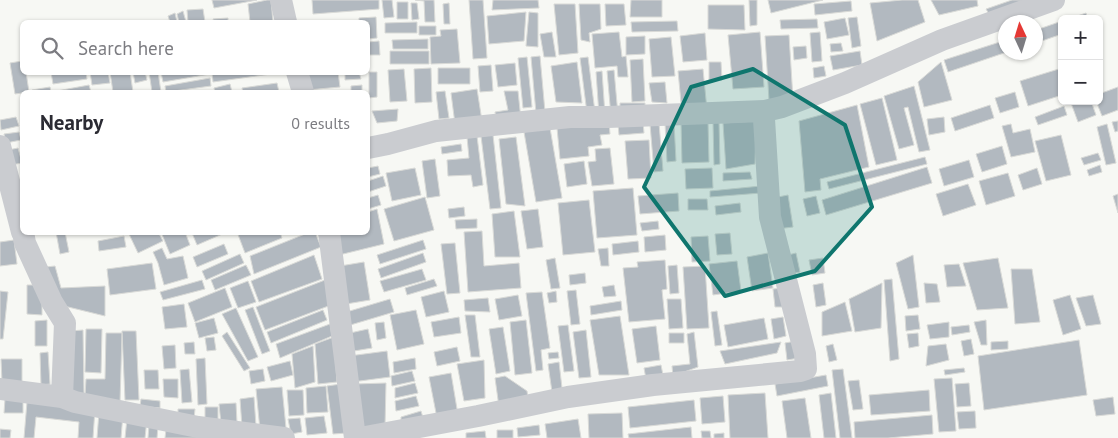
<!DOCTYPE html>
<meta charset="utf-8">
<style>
body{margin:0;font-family:"PT Sans",sans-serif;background:#f2f2f3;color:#2b2b33}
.controls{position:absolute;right:15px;top:15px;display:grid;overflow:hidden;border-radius:8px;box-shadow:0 1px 4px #0004}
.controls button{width:45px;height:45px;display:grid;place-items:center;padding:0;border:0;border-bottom:1px solid #e1e1e2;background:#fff;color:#2b2b33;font:25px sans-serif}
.compass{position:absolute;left:998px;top:15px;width:45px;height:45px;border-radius:50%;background:#fff;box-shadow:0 1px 4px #0004;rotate:356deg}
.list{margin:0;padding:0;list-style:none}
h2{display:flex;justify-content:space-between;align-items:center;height:65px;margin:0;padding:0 20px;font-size:21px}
h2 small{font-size:16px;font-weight:400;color:#7c7c81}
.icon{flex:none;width:28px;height:28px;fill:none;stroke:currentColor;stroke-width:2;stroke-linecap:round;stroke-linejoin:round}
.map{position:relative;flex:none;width:1118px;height:438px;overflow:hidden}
.search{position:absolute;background:#fff;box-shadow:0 1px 4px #0004;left:20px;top:20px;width:350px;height:55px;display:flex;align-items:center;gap:12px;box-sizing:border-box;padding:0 18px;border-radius:8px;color:#7c7c81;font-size:19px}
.panel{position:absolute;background:#fff;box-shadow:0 1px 4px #0004;left:20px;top:90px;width:350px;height:145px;border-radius:8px}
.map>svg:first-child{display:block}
.building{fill:#b2b9c0;stroke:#d9dad7}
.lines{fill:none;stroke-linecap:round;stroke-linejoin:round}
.minor{stroke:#caccd0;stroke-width:22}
.marked{fill:#0f766e;fill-opacity:0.2;stroke:#0f766e;stroke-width:4;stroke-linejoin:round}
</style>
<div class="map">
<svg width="1118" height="438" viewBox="0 0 1118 438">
<rect width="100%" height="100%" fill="#f7f8f4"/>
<path class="building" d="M212 0H257L214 8Z
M267 0H271L273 22H250L248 4Z
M312 0H379V9L313 14Z
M382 0H392L394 17 384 18Z
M415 0H434L435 22H425L424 1Z
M469 0H483L487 58 473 59Z
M493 0H538L539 8 492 10Z
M631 0H662V17H630Z
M749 0H757V25L750 26Z
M768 0H823L771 13Z
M902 0H918L925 22 877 41 870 3Z
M931 0H977L978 6 939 15Z
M1012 0H1040L992 19 986 9Z
M851 1 852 11 815 15 814 4Z
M397 2H408V19H397Z
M411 3H417L419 19 412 20Z
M449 3 450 24H444L443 4Z
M554 4H575L578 53 559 55Z
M579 4H600L601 29 589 33 590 42 581 40Z
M605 4H624L626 25 606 26Z
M708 5H744L745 30 708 29Z
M203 9 205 22H188L187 10Z
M183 11 186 22H179L177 14Z
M526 12 524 41 489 44 487 16Z
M529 12 538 13V47L526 46Z
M175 13 177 22H170L168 16Z
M1086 13 1088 19H1069Z
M376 17 377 38 368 39V22H359V18Z
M857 17 861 46 852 48 848 18Z
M228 18V22H214L213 19Z
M845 18 849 35 827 39 824 22Z
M817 19 818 28 781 29 780 20Z
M677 21 678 31 632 32 631 22Z
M1062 21V34L1036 43V30Z
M417 22V33H385V23Z
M419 26H436V35H419Z
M457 29 460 63 431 64 430 37 441 36 440 30Z
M552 32 556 57H544L540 34Z
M619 32 622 57 626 56 628 77H618L617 66 595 68 592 34Z
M760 32 764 87 733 89 728 35Z
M820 32 822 61 812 62 810 33Z
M705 33 707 60 683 62 680 36Z
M789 35 793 99 769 100 765 36Z
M645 36V54L626 55V37Z
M671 37 675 76 652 77 649 39Z
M428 39V49H393L392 40Z
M1006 40V52H1007L948 72 944 60Z
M379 41 380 55H368V42Z
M841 43 843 51 831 52 830 44Z
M806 46 807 58 794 60 793 47Z
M390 51H429V64H390Z
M860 51 862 65 833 70 830 56Z
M540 56 545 112 536 113 531 57Z
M527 57 532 107 523 108 518 58Z
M588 57 595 112 587 113 580 58Z
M643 59 645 101 632 102 630 60Z
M22 61V72H26L29 92 15 94 10 63Z
M577 62 582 103 556 102 551 66Z
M709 62H721L722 80H709Z
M941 62 952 100 924 107 918 82Z
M515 63 517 85 498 87 495 65Z
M491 65 493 91 480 92 478 66Z
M824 66 826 76 814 78 813 68Z
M431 68 432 102 415 103 414 69Z
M438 68H470V84H438Z
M1062 68V95L1028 106 1020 81Z
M404 69 407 101 390 102 388 70Z
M703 69 707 110 682 113 678 71Z
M614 70 618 115 611 116 607 71Z
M602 71 605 115H599L596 72Z
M51 72H86L87 79 53 84Z
M90 72H108L110 83 92 85Z
M110 72H130L133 92H113Z
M133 72H145L147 80 135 83Z
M149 72H158L161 92H152Z
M161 72H210V74L163 82Z
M212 72H271V74L213 82Z
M306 72H338L340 87 307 90Z
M345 72H359L361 79 345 80Z
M369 72H377V97L369 98Z
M210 78 211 86 166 92 165 86Z
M665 82 667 103 652 102 649 83Z
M277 83 279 92H243L242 88Z
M230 84 232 92H215L214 88Z
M89 85 91 92H57V91Z
M362 85V92H351V86Z
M914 86 930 150 919 152 908 107 904 108 914 145 899 149 884 96Z
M50 87 51 92H33L32 90Z
M1118 87V110L1102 116 1096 101H1099V94Z
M477 89 482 121 455 124 451 93Z
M445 91 449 118 439 119 436 92Z
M504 91H518L521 120 497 123 495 112 508 110Z
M1015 92 1019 107 1000 113 995 98Z
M882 98 897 160 876 165 860 104Z
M1074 101H1091L1096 115 1078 122 1071 103Z
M620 103H645V114H620Z
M857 105 869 167 820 179 821 190 805 192 799 121Z
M990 105 994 118 955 131 951 118Z
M1064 106 1067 115 1038 125 1035 117Z
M398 109 397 121 377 123 372 111Z
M16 117 19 126 1 130 0 120Z
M944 117 945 132 929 135 927 119Z
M756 121 755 164 726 169 723 123Z
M1118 121V131L1115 132 1112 122Z
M609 122 610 134 600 135 602 145 588 147 589 156 560 159 557 128Z
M643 122 644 133 619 135 618 124Z
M681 122H708L709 162 682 163Z
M713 122H719L720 164 714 165Z
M659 123 663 171 654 172 650 124Z
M665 123H674L676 161 667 162Z
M1011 124 1013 133 1030 129 1035 152 1011 157 1002 126Z
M1107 124 1116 163 1106 165 1097 127Z
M550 128 562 198 536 202 524 132Z
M19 132 21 140 6 143 4 134Z
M493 135 501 208 490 209 481 136Z
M1061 135 1071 175 1046 181 1035 141Z
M477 136 483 185 473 187 471 175 448 176 447 160 469 158 467 137Z
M516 137 525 206 506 204 499 139Z
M649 140 651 178 628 179 625 141Z
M461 144 462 151 442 154 441 147Z
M1002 146 1007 164 982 172 976 154Z
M18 148 22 163 11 165 8 150Z
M610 148 614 184 592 186 588 162 596 161 595 149Z
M1098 153 1101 160 1084 165 1081 158Z
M925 157 927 164 829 189 827 182Z
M435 159 440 196 427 198 422 161Z
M969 160 974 177 944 186 939 169Z
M584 161 587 184 567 187 564 164Z
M1100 165 1102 172 1089 176 1087 170Z
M378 166 380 174 368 177V168Z
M927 167 932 183 826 215 822 200Z
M415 168 421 195 392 201 386 173Z
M712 168 713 188 686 189 685 169Z
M1037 168 1042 184 1023 190 1018 175Z
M750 172 752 179 723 181V173Z
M1008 173 1015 196 986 205 979 181Z
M383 176 386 186 368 192V181Z
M968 184 976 205 943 216 936 194Z
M761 186V193L710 197V191Z
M633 188 637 235 597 238 593 191Z
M678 193 679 211 640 214 638 196Z
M1118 194V213L1113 196Z
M378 195 381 205 368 209V198Z
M788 195 793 227 777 229 778 197Z
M816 196 820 213 807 216 803 199Z
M425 197 434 230 394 241 384 209Z
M688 199H707L708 210H688Z
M589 200 595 252 563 255 558 203Z
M740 203 741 212 716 215 715 206Z
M464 207 465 216 449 218 448 209Z
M377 209 384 244 339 255 336 232H368V212Z
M538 209 543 247 527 249 521 211Z
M514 211 520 257H495L492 214Z
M477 219V228L456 229 455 220Z
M658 221 659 229 642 231 640 223Z
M482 231 484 266 519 263 521 288 468 292 464 232Z
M56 232H65L69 252 60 254Z
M128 232H158L163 241 138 253Z
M161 232H185L190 245 170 254Z
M194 232H227L197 245 192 233Z
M237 232H280L282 238 245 253Z
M310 232H315L321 247 254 274 250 256Z
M730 233 732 254 717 255 715 234Z
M665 235 666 250 645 252 644 237Z
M124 236 126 247 99 251 98 241Z
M708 236 710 261 692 262 691 237Z
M14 240 17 264 0 266V242Z
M423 240 426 249 380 264 377 255Z
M638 241 639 252 613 255 612 244Z
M455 243 460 293 447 294 441 244Z
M224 244 228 254 197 267 193 257Z
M162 248 167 259 183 256 188 278 164 285 158 263 153 252Z
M608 248 609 266H601L598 249Z
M423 253 426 262 381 278 378 269Z
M768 253 773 288 752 291 747 257Z
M796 253 800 272 787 275 784 256Z
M240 254 244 263 206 280 202 271Z
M314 255 322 279 259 302 251 281Z
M913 255 919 307 908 309 896 263Z
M555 258 560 288 551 289 546 260Z
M823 258 825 273 812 275 809 260Z
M998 258 1008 308 977 310 963 263Z
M665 260 667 289 662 290 665 319 629 322 623 268 638 267 637 262Z
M737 261 741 291 713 295 709 264Z
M364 262 370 300 346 304 340 266Z
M152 263 156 289 110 295 107 269Z
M959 264 966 286 947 287 944 265Z
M246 265 251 275 215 290 211 280Z
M677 265 679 293 670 294 668 266Z
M55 266 61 288 105 286V316L60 305 46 267Z
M705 266 709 328 687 329 683 267Z
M422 269 426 280 384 292 380 281Z
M1011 269H1032L1040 322 1015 324Z
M585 273 586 283 570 285 569 275Z
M434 279 437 286 407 295 405 288Z
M892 279 899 359 890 361 884 280Z
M202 280 205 289 163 300 160 292Z
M325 280 331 305 265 330 256 307Z
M248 281 256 302 238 308 230 288Z
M823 283 826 305 816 307 813 285Z
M882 283 881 328 855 332 849 299Z
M924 283 937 284 940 302 926 303Z
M27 285H42V315L27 314Z
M614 285 616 296 604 297 602 287Z
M225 288 232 307 195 322 188 303Z
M783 288 784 307H775L773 289Z
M576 290 580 324 571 325 567 291Z
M0 291 8 292 3 339H0Z
M444 291 449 312 426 317 421 297Z
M556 291 557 302 549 303 547 293Z
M542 292 550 348 541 350 543 370 536 371 526 293Z
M518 295 522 316 499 320 495 299Z
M1070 295 1081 329 1063 335 1053 300Z
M1093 295 1101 324 1086 326 1076 298Z
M488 298 490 312 465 311 464 300Z
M390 299 394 312 347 326 343 313Z
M667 299H681L683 328 669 329Z
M621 301 622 310 591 315 590 306Z
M845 302 852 331 822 336V312Z
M184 304 187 327 165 329 162 307Z
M253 307 270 351 262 354 245 310Z
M236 308 258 357 248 361 222 314Z
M323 310 327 320 271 343 267 332Z
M416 310 424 344 397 350 390 315Z
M717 311 722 345 715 346 711 312Z
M465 315H475L480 357H471Z
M918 315 920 329 906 331 905 316Z
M620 316 629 375H599L590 320Z
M459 317 461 333 434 337 431 322Z
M783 317 786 336 774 339 771 319Z
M214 318 218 333 199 338 195 323Z
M764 318 768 339 728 347 724 325Z
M47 320V346H35V321Z
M526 320 532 373 515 375 510 322Z
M986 320 987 345H981L974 322Z
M384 322 386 338 377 340 375 323Z
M949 322V337L930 339 927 325Z
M330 324 332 336 280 358 276 344Z
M568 325 574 371 564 372 558 326Z
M969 325 970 332 952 335 951 327Z
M656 326 660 360 637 363 632 329Z
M503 327 510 371 496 374 489 329Z
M86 329H102L101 373 85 372Z
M368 329 372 348 354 351 350 333Z
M83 330 84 395 71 396 70 331Z
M586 330 591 377 579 378 573 332Z
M122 331H136L139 400H125Z
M227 332 250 368 244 371 222 336Z
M694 332 698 367 673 376 672 366 690 364 687 334Z
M106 333H122L120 402 85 396 86 379H105Z
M669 333H684V343H669Z
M918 333 919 346 909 348 907 334Z
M214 337 216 350 207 351 205 338Z
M334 337 337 382 318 384 315 344Z
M971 339 974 354 964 356 961 341Z
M1079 340 1087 395 984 410 978 356Z
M796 341 799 358 787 360 785 343Z
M1008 341V349L991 350V342Z
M194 342 195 354H185L184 343Z
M781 342 777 353 725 364 720 351Z
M833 344 837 360 829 362 826 346Z
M946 344 949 360 926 366 928 346Z
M175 345 176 368 164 369 162 346Z
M313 346 315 382 295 388 292 354Z
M457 347 460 361 437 366 434 352Z
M387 351 390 377 352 382 349 356Z
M48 352 50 384 41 385 40 353Z
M558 352 559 358 549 359 548 353Z
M205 358 207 404 198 405 196 359Z
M415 358 416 369 394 373 393 362Z
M1 359H22V382H2Z
M484 360 485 398 464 401 457 364Z
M290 361 293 375 271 381 267 367Z
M559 362 562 388 552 392 548 364Z
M661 365 663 375 646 379 644 368Z
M964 368 965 372 945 375 944 370Z
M189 369 192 402 182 403 180 370Z
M263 369 265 381 251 384 249 371Z
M843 369 852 438H840L832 370Z
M144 370H158L159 389H145Z
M412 371 415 381 392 386 391 376Z
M451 373 458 415 437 418 429 377Z
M826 375 828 386 777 396 775 384Z
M505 376 527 391 529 405 499 407 495 378Z
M952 378 956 431 939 432 934 379Z
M163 379H178V398L164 397Z
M859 380 863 409 853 410 848 381Z
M386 383 385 426 358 428 355 384Z
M415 383 418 393 395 398V388Z
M969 383 971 406 957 407 955 384Z
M341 384 347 433 333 434 327 386Z
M326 386 328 412 307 413 306 388Z
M282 387 286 428 260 430 256 389Z
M287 390H303L304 415 289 416Z
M929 390 930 411 871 415 869 395Z
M765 393 768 438H730L728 395Z
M831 393 836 438H824L819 395Z
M416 396 419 406 396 411 395 401Z
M723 396 725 422 702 424 700 398Z
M254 397 256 426 242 427 240 399Z
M1113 397 1115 414 1096 416 1093 400Z
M805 398 811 438H787L782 401Z
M5 399 23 400V413H4Z
M141 399 160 401V408L140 406Z
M694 400 696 421 630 428 628 407Z
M27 402 95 409 93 438H78L79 422 36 417 34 438H24Z
M236 403 237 423 221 424 219 404Z
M205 407H218V422H205Z
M178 409H195L194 419 178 418Z
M421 411 424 421 401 426V417Z
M975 411 976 428 959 429 957 412Z
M99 412 123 414 121 438H97Z
M622 413 623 438H589L588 414Z
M932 415 933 434 888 438H855L854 422Z
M324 416 327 433 307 435 305 418Z
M127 418 147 419 145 438H125Z
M300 418 302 432 291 434 288 419Z
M578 419 581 438H547L545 424Z
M149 425 158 426 157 438H148Z
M539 425 540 435 518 437 517 428Z
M691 427 692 438H629L628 434Z
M0 429 11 430 10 438H0Z
M166 429 213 438H165Z
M497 430H513V438H497Z
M485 431 486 438H466V433Z
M701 431H710L711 438H702Z
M724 433V438H714V434Z"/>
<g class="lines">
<path class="minor" d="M281 0 286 22
M297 72 303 92
M0 146 22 232
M368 148 388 144 436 131 570 117H608L765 111
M23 232 25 243 52 302 65 323 62 397
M329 232 355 438
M0 389 62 397 75 402 198 427 284 438
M360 438 478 416 568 397 653 385 800 371 806 369 805 354 770 217 764 119 765 111 782 107 845 83 942 40 1054 0"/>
</g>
<path class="marked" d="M753 69 845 125 872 207 815 271 725 296 644 187 691 87Z"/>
</svg>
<div class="controls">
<button>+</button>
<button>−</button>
</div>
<svg class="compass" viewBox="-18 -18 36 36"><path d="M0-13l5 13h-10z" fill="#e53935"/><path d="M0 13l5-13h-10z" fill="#7c7c81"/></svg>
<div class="search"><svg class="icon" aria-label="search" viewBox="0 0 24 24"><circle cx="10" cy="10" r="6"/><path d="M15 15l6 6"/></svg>Search here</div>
<section class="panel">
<h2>Nearby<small>0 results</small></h2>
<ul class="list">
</ul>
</section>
</div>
